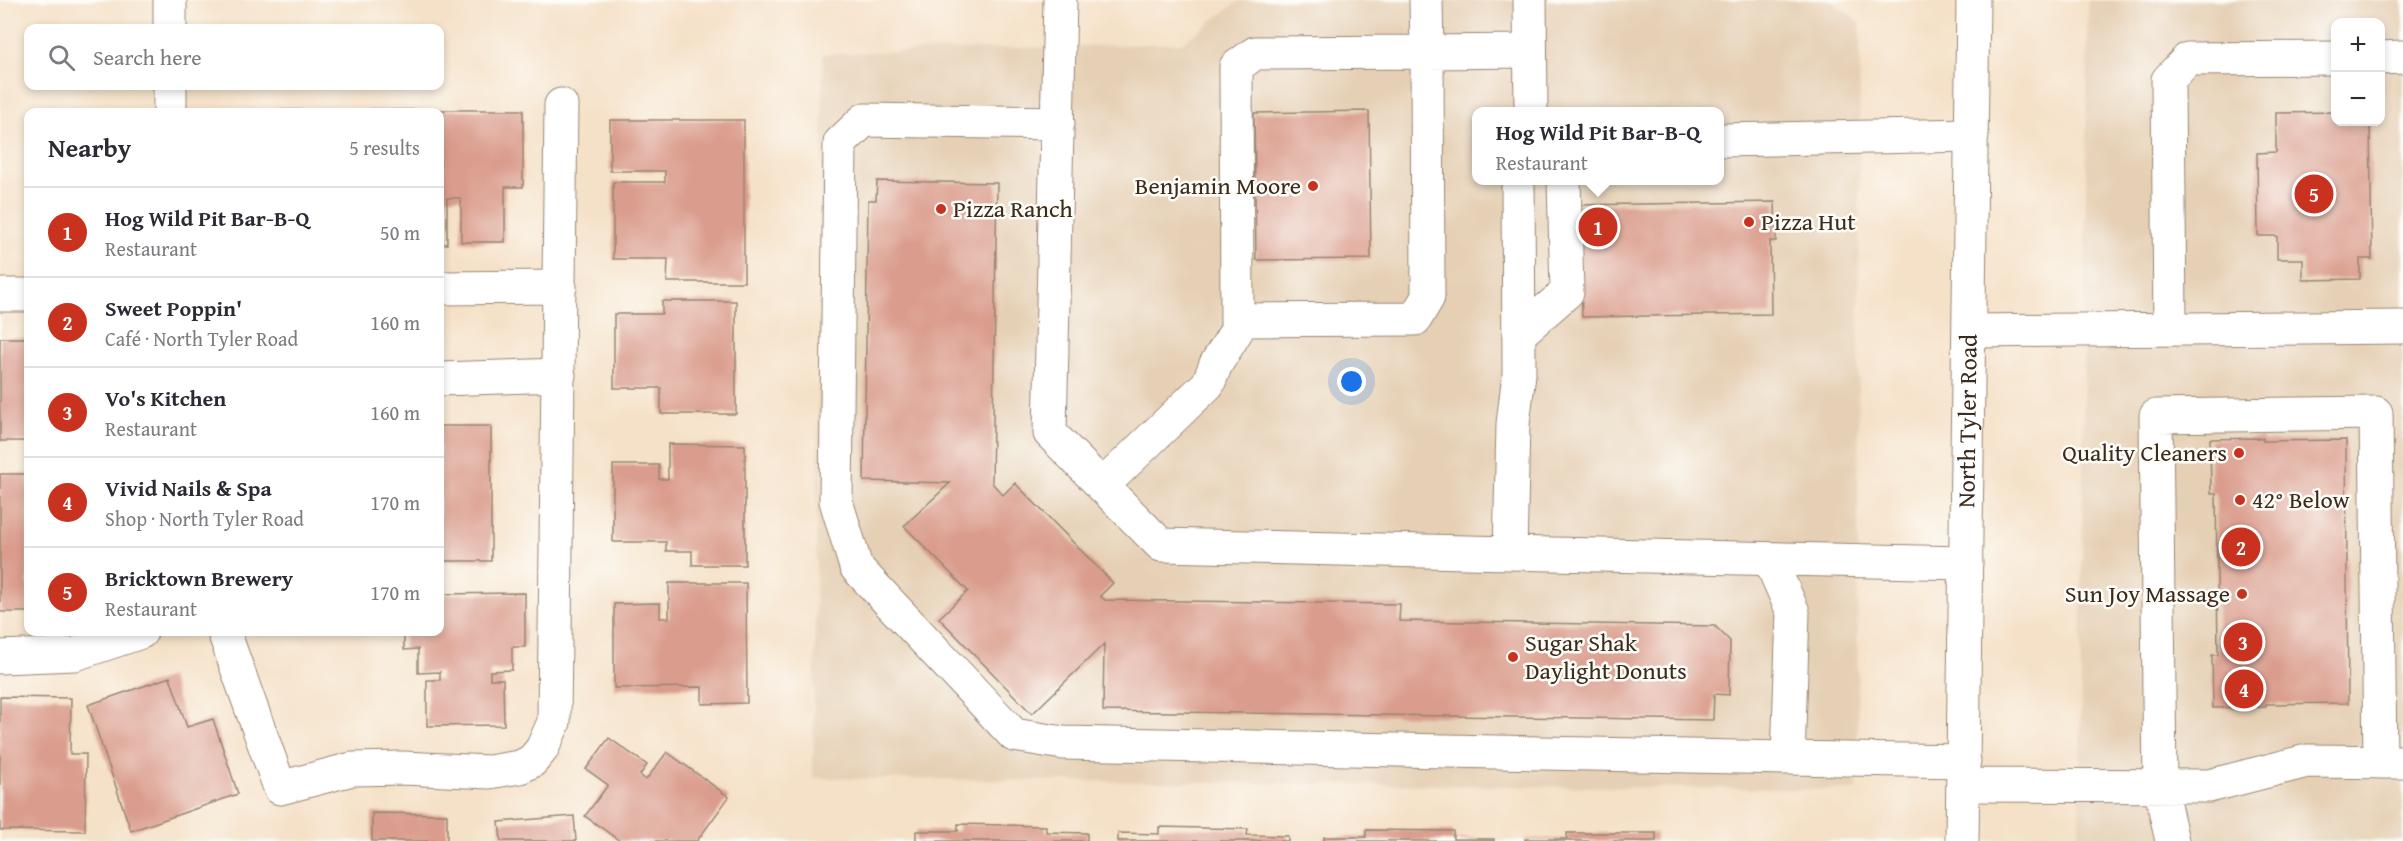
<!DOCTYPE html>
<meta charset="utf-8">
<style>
body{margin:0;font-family:"Gentium Book Plus",serif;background:#f7f7f7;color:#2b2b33}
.controls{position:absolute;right:18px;top:18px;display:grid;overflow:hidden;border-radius:12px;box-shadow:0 3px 9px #0003}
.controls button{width:54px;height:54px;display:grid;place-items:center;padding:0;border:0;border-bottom:2px solid #e1e1e2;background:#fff;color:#2b2b33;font:30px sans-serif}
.you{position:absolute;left:1352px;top:382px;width:21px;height:21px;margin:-15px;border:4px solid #fff;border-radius:50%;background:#1a73e8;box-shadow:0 0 0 9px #1a73e833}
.badge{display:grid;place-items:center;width:39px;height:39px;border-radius:50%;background:#c8321e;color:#fff;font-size:20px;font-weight:700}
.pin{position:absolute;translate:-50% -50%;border:3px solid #fff;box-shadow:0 2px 6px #0006}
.popup{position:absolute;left:1472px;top:107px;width:252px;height:78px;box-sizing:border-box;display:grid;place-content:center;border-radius:12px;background:#fff;filter:drop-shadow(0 2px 4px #0005);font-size:20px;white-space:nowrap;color:#7c7c81}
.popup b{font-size:22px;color:#2b2b33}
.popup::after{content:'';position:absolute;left:50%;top:100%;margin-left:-12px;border:12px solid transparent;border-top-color:#fff}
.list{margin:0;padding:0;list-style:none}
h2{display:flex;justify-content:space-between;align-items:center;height:78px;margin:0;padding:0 24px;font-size:26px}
h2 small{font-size:20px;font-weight:400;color:#7c7c81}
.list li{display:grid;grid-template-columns:39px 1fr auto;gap:18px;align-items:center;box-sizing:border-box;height:90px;padding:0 24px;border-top:2px solid #e1e1e2}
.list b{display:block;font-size:22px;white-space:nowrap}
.list p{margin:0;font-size:20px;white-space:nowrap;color:#7c7c81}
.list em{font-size:20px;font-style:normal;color:#7c7c81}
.icon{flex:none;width:33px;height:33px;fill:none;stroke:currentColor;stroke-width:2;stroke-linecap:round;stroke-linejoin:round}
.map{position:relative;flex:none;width:2403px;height:841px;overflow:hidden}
.search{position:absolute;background:#fff;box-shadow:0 3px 9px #0003;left:24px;top:24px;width:420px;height:66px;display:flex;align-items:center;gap:15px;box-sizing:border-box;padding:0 21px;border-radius:12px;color:#7c7c81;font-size:22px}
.panel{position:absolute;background:#fff;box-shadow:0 3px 9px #0003;left:24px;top:108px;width:420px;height:528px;border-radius:12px}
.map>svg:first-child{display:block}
.built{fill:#e6d0b5;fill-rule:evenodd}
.building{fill:#da9c8c}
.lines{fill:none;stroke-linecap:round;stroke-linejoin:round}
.minor-casing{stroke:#988673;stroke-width:35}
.major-casing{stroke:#988673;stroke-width:35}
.minor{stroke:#fff;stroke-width:33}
.major{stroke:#fff;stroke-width:33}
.poi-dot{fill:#c8321e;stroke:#fdfcf7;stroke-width:2}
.labels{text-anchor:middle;stroke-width:5;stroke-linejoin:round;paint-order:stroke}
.poi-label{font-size:24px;fill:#3b2a1e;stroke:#fdfcf7;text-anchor:start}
.street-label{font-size:24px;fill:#3b2a1e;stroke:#fdfcf7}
</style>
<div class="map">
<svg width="2403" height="841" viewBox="0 0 2403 841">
<rect width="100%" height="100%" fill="#fdfcf7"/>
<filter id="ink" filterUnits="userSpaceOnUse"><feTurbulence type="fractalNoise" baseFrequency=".0167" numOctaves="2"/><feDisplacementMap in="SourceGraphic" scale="12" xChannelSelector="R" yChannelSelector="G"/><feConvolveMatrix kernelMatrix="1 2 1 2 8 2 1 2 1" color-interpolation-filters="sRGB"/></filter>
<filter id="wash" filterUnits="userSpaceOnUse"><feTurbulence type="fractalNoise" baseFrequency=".008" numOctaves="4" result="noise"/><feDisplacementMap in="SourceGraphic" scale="24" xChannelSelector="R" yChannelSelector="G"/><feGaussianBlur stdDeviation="1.35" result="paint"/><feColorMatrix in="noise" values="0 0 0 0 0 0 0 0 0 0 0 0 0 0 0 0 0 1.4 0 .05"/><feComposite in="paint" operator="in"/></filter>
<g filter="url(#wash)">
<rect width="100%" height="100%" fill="#f5e1c8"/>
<path class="built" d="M1307 0H1831L1860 23 1857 790 813 778 823 54 1182 43 1239 1ZM1476 112H1720V180H1476Z
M2088 0H2403V841H2079ZM2336 22H2380V122H2336Z"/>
<g id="blocks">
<path class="building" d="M242 110H343V112H242Z
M368 110H523V187H505V242H461V198H447V244H440V112H368Z
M1369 111 1371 259 1256 260 1254 113Z
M2336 112V122H2370L2372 259H2360V279L2303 280V259H2277V236H2258L2257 153 2276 152V113Z
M610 120H744V282H667L668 259H613V182H665V171H610Z
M877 181 997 183 992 483 1003 495 1015 483 1113 583 1100 596 1105 600 1400 604 1399 621 1715 626 1730 641 1729 695 1714 694 1713 720 1103 711 1104 644 1032 714 939 618 968 591 904 526 950 483 864 481 868 200H876Z
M1775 202 1776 241H1770L1771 314 1582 317 1580 232 1573 205Z
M662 301H736V414H661V388H614V314H662Z
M0 338H28V441H0Z
M440 426H491V561H440Z
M2263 438V441L2346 440 2348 703 2266 704V707L2213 708 2212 655H2218L2216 493H2211L2210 439Z
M668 444 745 445V565H692V551H666V542H613V465H659V479H668Z
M0 474H28V612H0Z
M669 583H746L747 703 702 704V687L614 688V604L660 603V618H669Z
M525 593V647H512V670L490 671V679H503L504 725 427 726V680H440V672L418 673V649L404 650V632H440V594Z
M170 677 187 727 213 719 238 794 131 831 88 705Z
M0 697 71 698 70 754H86L85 831 0 830Z
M609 738 647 765 640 775 646 780 667 752 729 797 697 841H620L585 816 608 785 586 769Z
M372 813 447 814V841H372Z
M574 816 576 841H501L499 822Z
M958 824 1046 826V832L1087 833V841H916V831H958Z
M1159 827 1248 829 1247 835 1288 836V841H1118V833L1159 834Z
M1366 830 1453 831V839H1494V841H1324V837H1366Z
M1567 833H1656V841H1525V839H1567Z"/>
</g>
</g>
<g filter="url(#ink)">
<use href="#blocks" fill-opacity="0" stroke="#988673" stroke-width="1.5"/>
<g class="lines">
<g class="minor-casing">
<path id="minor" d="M1060 0 1050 433 1161 545 1510 553
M1426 0 1427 52 1530 51
M1530 0 1531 112
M170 28V0
M1427 52 1428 297 1415 319 1237 320 1236 67 1255 53Z
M2380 58 2403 57
M170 112V86
M1058 123 864 120 840 143 836 501 856 567 1014 735 1063 743 1788 758
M1720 140 1972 135
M1518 180 1519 374 1513 424 1510 553 1966 563
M440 288 560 287
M0 295H28
M2170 329 2168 80 2188 59 2336 58
M1970 331 2403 327
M1519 334 1567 292 1564 180
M440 379 559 375
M1102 486 1208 384 1216 364 1237 330V320
M1770 560 1793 612 1788 758 1964 761
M224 632 280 788 352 769 403 768 489 772 520 767 532 761 542 749 554 722 561 105
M0 657 75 654 141 632
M1963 785 2209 786 2307 761 2403 762
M2172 841 2160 786 2156 416 2376 413 2380 762"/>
</g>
<g class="major-casing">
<g id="major">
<path id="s1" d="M1962 841 1973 0"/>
</g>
</g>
<use href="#minor" class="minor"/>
<use href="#major" class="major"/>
</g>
</g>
<g class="poi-dot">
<circle cx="1313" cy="186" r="6"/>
<circle cx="941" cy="209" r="6"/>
<circle cx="1749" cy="222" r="6"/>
<circle cx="2239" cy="453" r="6"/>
<circle cx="2240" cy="500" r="6"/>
<circle cx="2242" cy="594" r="6"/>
<circle cx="1513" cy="657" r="6"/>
</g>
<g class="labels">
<g class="poi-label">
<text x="1301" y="194" text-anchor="end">Benjamin Moore</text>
<text x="953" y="217">Pizza Ranch</text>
<text x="1761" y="230">Pizza Hut</text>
<text x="2227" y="461" text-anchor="end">Quality Cleaners</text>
<text x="2252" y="508">42° Below</text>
<text x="2230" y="602" text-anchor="end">Sun Joy Massage</text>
<text x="1525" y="651">Sugar Shak<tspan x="1525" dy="28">Daylight Donuts</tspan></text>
</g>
<g class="street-label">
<text dy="8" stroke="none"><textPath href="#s1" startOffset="420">North Tyler Road</textPath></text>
</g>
</g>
</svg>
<div class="controls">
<button>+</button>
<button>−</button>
</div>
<div class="you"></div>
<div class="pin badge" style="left:1598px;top:227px">1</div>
<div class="popup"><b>Hog Wild Pit Bar-B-Q</b>Restaurant</div>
<div class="pin badge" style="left:2241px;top:547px">2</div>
<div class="pin badge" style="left:2243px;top:642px">3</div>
<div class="pin badge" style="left:2244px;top:689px">4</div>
<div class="pin badge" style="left:2314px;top:194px">5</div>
<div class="search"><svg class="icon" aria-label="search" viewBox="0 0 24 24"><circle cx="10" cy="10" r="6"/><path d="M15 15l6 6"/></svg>Search here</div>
<section class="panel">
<h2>Nearby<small>5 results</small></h2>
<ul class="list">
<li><span class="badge">1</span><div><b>Hog Wild Pit Bar-B-Q</b><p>Restaurant</p></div><em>50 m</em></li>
<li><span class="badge">2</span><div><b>Sweet Poppin'</b><p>Café · North Tyler Road</p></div><em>160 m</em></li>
<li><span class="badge">3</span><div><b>Vo's Kitchen</b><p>Restaurant</p></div><em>160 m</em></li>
<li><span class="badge">4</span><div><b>Vivid Nails &amp; Spa</b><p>Shop · North Tyler Road</p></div><em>170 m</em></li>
<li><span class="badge">5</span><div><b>Bricktown Brewery</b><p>Restaurant</p></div><em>170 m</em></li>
</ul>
</section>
</div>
